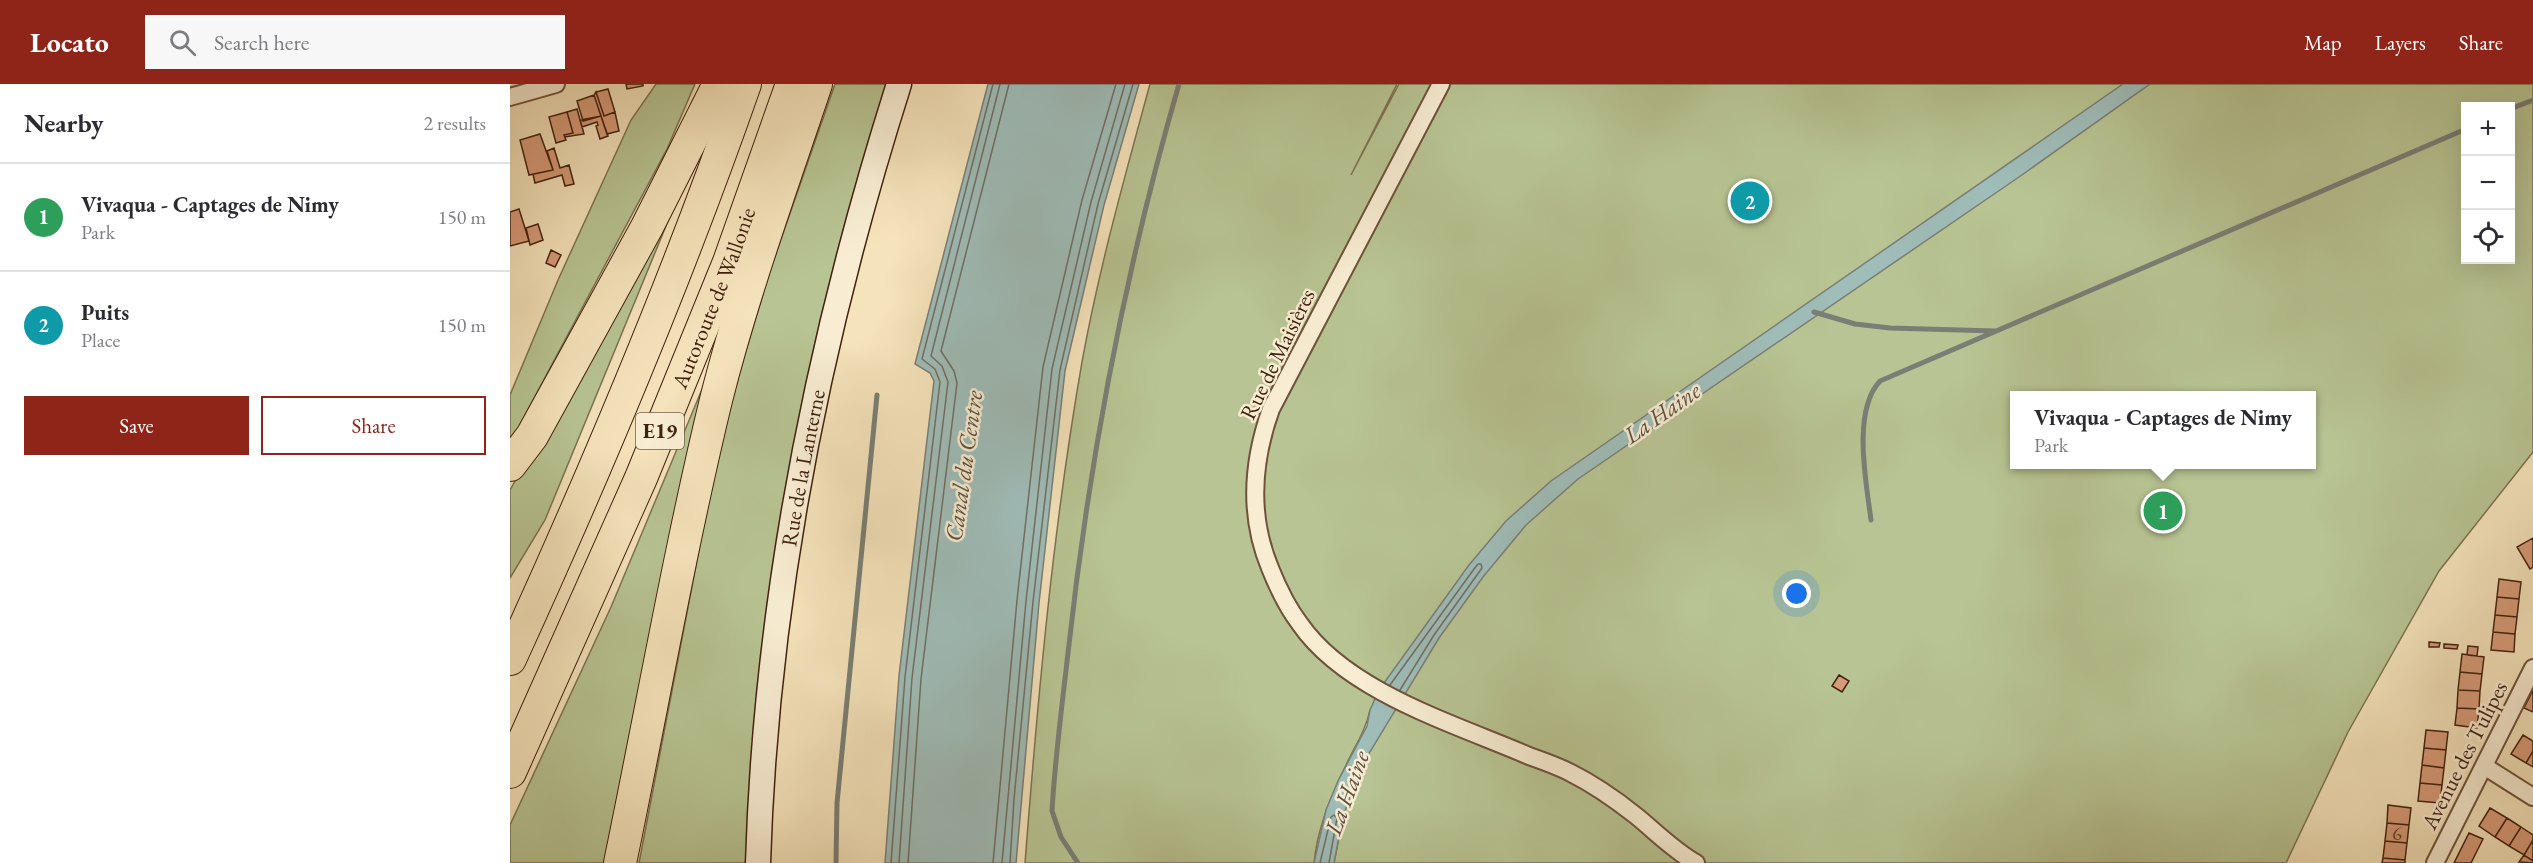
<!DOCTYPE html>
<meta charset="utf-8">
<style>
body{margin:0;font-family:"EB Garamond",serif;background:#f7f7f7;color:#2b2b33}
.controls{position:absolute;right:18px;top:18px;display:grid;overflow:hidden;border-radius:0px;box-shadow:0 6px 24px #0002}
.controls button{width:54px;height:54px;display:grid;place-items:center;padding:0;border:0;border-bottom:2px solid #e1e1e2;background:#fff;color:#2b2b33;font:30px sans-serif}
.you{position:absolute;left:1287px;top:510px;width:21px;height:21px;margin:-15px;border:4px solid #fff;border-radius:50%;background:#1a73e8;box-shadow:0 0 0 9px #1a73e833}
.badge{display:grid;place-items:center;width:39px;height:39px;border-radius:50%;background:#8f2418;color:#fff;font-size:20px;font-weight:700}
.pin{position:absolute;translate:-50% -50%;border:3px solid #fff;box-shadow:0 2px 6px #0006}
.popup{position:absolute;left:1500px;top:307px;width:306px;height:78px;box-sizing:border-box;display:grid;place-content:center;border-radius:0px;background:#fff;filter:drop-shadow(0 2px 4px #0005);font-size:20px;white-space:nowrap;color:#7c7c81}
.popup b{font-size:22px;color:#2b2b33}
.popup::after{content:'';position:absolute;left:50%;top:100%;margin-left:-12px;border:12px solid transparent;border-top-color:#fff}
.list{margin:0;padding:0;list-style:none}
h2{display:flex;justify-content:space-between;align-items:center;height:78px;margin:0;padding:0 24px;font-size:26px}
h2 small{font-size:20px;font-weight:400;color:#7c7c81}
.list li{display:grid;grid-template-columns:39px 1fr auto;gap:18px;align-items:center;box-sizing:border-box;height:108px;padding:0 24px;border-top:2px solid #e1e1e2}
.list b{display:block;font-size:22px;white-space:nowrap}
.list p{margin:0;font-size:20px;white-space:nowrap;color:#7c7c81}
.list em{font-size:20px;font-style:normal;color:#7c7c81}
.actions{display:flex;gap:12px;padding:18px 24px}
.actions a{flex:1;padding:14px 0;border:2px solid #8f2418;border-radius:0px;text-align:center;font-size:21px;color:#8f2418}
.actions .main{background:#8f2418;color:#fff}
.icon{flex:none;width:33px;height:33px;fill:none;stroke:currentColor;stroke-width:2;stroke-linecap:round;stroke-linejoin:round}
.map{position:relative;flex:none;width:2023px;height:779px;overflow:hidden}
header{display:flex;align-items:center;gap:36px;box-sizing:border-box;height:84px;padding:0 30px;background:#8f2418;color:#fff}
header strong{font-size:28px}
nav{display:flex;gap:33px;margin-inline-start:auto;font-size:21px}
.search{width:420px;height:54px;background:#f7f7f7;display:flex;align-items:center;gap:15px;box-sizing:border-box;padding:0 21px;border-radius:0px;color:#7c7c81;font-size:22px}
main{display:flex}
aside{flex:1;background:#fff}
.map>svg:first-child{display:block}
.green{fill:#b8c493;stroke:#7d7251;stroke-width:1.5;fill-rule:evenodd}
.water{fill:#9fbdb9;stroke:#7a7f75;stroke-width:1.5}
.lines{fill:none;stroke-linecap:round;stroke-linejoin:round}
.shore{stroke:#706f64;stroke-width:1.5}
.stream{stroke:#7a7f75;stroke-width:5}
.building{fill:#d79b78;stroke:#42210f;stroke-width:1.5}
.minor-casing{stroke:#6f523a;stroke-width:20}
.secondary-casing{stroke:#42210f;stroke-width:27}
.motorway-casing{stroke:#42210f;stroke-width:34}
.minor{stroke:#f8edd3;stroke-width:16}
.secondary{stroke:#f8edd3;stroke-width:24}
.motorway{stroke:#f5e3bb;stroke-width:32}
.labels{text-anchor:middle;stroke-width:5;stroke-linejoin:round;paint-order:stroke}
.number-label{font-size:20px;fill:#674029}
.shield{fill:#f8edd3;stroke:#795e4a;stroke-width:1.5}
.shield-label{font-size:21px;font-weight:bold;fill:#42210f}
.street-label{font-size:22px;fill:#42210f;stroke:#f8edd3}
.water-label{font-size:24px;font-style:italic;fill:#5e5042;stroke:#f8edd3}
</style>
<header>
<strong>Locato</strong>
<div class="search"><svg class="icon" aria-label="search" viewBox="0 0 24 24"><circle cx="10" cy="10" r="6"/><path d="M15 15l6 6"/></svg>Search here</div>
<nav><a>Map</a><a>Layers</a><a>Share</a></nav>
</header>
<main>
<aside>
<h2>Nearby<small>2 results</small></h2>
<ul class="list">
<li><span class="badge" style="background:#2e9e5b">1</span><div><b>Vivaqua - Captages de Nimy</b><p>Park</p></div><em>150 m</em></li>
<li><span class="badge" style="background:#0f9aa8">2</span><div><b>Puits</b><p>Place</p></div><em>150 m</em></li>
</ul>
<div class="actions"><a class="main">Save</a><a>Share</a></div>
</aside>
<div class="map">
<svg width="2023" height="779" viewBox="0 0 2023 779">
<rect width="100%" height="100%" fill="#f5e3bb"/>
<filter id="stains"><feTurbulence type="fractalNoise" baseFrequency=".00333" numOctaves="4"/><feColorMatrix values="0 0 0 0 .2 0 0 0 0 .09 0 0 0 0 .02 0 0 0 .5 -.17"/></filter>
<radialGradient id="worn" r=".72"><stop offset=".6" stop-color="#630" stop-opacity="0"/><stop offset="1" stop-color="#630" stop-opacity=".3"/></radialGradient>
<path class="green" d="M146 0H185L157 65 0 359V311L48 196 121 36Z
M325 0H377C295 251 246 515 237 779H129L212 346 259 190Z
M640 0H887L841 91 889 0H2023V368L1929 487 1838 648 1776 779H824L833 732 852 681 864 659 860 626C856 646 845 662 836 681 821 711 807 746 804 779H515C528 611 543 444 572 278 589 184 615 92 640 0ZM1956 22H2000V176H1956ZM1504 312H1802V380H1504Z
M170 108 35 436 0 494V406Z
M198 291 102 779H0V741L101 523Z"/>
<path class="water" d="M478 0H629L594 121 555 287 529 519 506 779H375L389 592 424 297 420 289 405 280Z
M1613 0H1640L1509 93 1068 395 1016 441 973 493 929 554 852 681 833 732 824 779H804L816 726 828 697 857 642 860 626 869 606 959 481 996 437 1041 397Z"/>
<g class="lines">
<path class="shore" d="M880 601 964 485 968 480H971L972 484 924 551 890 606
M381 779 395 593 430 298 425 285 412 275 483 0
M389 779 402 594 438 298 432 282 421 272 490 0
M398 779 411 595 447 299 444 287 431 267 499 0
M483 779 507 516 533 283 572 116 606 0
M492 779 516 517 542 285 581 118 615 0
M500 779 504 715 523 518 550 286 588 120 623 0
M810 779 821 733 824 731 827 734 819 779"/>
<path class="stream" d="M2000 25 2023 16
M1304 228 1345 240 1380 244 1485 247
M1361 436C1356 397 1342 327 1370 297L1956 45
M326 779 327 719 367 311
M568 779 551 753 542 727C545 674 552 622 558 569 579 377 615 186 669 0"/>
</g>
<path class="building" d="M116 0H133V2L117 5Z
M98 5 105 28 94 32 86 8Z
M86 8 94 32 105 28 109 47 97 50 84 11Z
M84 11 91 32 73 37 67 17Z
M67 25 74 50 55 53 54 51 63 49 57 28Z
M57 28 63 49 54 51 56 56 46 59 39 33Z
M91 32 98 52 90 55 86 42 88 41 87 38 72 43 70 36Z
M30 50 43 86 19 91 10 56Z
M44 64 50 84 59 81 64 100 55 102 52 91 25 99 23 90 43 86 37 67Z
M1244 105 1253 117 1236 130 1227 117Z
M9 125 19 157 0 162V128Z
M28 140 33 156 20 161 16 144Z
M41 166 51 171 45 183 36 179Z
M2023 454V483L2020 485 2007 463Z
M1989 495 2011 498 2009 515 1987 513Z
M1987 513 2009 515 2007 533 1985 531Z
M1985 531 2007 533 2005 550 1983 548Z
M1983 548 2005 550 2004 568 1981 566Z
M1919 558 1930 559 1929 563H1919Z
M1934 560 1948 561 1947 565 1934 564Z
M1958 562 1968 563 1967 572 1957 571Z
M1952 570 1974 573 1972 590 1950 588Z
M1950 588 1972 590 1970 607 1948 606Z
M1329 591 1339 597 1332 608 1322 602Z
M1948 606 1970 607 1969 625 1947 624Z
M2023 606V628L2014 624Z
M1947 624 1969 625 1967 644 1945 641Z
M1916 646 1938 648 1936 666 1914 664Z
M2013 651 2023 657V667L2016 679 2001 670Z
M1914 664 1936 666 1934 684 1912 681Z
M2023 667V683L2016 679Z
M1912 681 1934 684 1932 701 1910 699Z
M1910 699 1932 701 1930 719 1908 717Z
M1878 721 1901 724 1899 741 1877 739Z
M1980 724 1997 734 1985 753 1969 742Z
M1997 734 2011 743 1999 762 1985 753Z
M1877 739 1899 741 1897 759 1875 757Z
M2011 743 2023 751V756L2014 771 1999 762Z
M1959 749 1973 755 1961 779H1944Z
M2023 756V777L2014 771Z
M1875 757 1897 759 1895 776 1873 774Z
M2014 771 2023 777V779L2009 778Z
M1873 774 1895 776V779H1872Z"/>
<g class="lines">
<g class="minor-casing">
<path id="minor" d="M931 0 761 325C742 378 738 431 760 484 768 504 777 523 790 540 837 608 945 640 1019 672 1033 677 1048 682 1061 689 1083 700 1106 716 1125 731 1145 747 1163 766 1186 779
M0 13 46 0
M1974 682 2023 713
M1925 779 2023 584"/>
</g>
<g class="secondary-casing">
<g id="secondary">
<path id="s1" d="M248 779C256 514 309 252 389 0"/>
</g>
</g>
<g class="motorway-casing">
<g id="motorway">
<path d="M0 381 22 352 137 143 209 0"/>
<path d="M0 575C86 387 167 195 235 0"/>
<path id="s2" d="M0 688 131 394 219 178 282 0"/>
<path d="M110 779C142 625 169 469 206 316 233 209 271 105 306 0"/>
</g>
</g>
<use href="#minor" class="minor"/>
<use href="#secondary" class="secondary"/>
<use href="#motorway" class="motorway"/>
</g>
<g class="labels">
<g class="number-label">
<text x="1887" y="756">6</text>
</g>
<rect class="shield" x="126" y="329" width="48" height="36" rx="4.5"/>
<g class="shield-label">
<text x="150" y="354">E19</text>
</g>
<g class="street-label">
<text dy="8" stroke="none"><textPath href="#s2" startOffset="516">Autoroute de Wallonie</textPath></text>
<text transform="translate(767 270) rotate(-64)" y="8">Rue de Maisières</text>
<text dy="8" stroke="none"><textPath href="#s1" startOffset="398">Rue de la Lanterne</textPath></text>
<text transform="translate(1954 671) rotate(-63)" y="8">Avenue des Tulipes</text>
</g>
<g class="water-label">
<text transform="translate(1152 329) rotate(-35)" y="8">La Haine</text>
<text transform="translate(454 382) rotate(-82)" y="8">Canal du Centre</text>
<text transform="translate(837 709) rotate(-70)" y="8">La Haine</text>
</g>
</g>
<rect width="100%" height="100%" filter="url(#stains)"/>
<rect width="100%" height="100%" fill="url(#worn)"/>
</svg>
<div class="controls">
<button>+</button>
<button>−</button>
<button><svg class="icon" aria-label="locate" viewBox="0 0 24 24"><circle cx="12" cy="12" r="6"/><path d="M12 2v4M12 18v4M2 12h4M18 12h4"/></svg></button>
</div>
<div class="you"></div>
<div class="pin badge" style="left:1653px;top:427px;background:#2e9e5b">1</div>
<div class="popup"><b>Vivaqua - Captages de Nimy</b>Park</div>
<div class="pin badge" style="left:1240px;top:117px;background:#0f9aa8">2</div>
</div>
</main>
